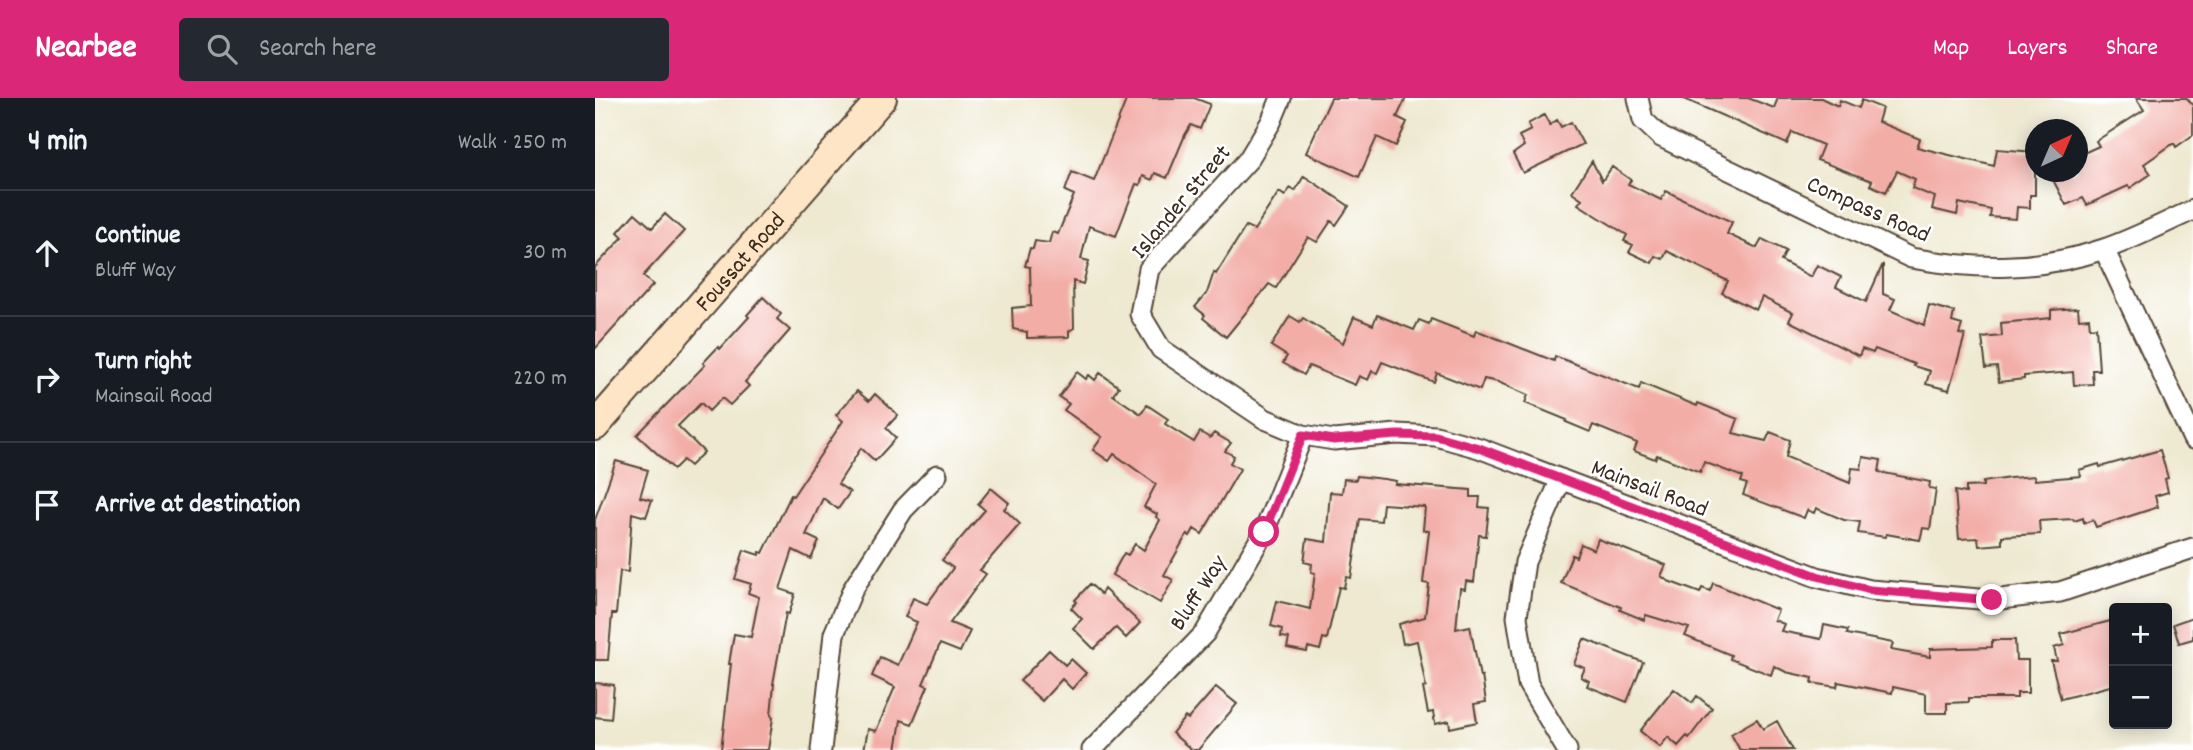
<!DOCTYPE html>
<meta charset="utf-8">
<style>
body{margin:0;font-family:Dekko,sans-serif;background:#242831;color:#f1f3f6}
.controls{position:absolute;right:21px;bottom:21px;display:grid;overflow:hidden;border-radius:7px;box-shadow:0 4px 18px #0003}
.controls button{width:63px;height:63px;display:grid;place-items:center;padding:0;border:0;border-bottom:2px solid #363941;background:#171b24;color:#f1f3f6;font:35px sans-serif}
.compass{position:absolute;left:1430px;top:21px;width:63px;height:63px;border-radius:50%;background:#171b24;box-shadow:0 4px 18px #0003;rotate:44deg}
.stop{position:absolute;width:21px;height:21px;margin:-16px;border:5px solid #db2777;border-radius:50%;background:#fff}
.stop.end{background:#db2777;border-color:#fff;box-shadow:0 2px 7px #0008}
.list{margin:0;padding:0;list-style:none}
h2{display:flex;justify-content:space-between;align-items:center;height:91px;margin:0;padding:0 28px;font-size:30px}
h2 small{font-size:23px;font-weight:400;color:#9ea1a6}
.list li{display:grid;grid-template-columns:46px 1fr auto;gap:21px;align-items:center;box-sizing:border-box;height:126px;padding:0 28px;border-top:2px solid #363941}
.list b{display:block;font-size:26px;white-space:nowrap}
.list p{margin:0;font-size:23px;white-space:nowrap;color:#9ea1a6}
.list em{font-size:23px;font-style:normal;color:#9ea1a6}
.icon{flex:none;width:38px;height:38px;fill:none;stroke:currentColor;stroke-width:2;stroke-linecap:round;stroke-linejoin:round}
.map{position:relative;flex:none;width:1598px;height:652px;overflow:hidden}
header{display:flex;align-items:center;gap:42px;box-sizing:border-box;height:98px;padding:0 35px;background:#db2777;color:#fff}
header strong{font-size:33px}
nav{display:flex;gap:38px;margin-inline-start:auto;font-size:24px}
.search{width:490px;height:63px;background:#242831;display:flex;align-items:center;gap:18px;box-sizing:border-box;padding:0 24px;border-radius:7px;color:#9ea1a6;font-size:26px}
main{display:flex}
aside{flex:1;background:#171b24}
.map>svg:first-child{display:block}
.building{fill:#f3ada7}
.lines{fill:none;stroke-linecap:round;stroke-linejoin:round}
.minor-casing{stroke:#564739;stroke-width:23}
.secondary-casing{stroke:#564739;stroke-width:32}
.minor{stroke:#fff;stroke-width:19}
.secondary{stroke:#fee5c5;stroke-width:28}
.route{stroke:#db2777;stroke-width:9}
.labels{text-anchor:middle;stroke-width:5;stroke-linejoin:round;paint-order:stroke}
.street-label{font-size:24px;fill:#3b2a1e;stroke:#fff}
</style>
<header>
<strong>Nearbee</strong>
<div class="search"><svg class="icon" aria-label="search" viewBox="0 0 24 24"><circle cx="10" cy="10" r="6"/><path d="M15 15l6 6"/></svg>Search here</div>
<nav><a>Map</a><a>Layers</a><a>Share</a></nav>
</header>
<main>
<aside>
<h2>4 min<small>Walk · 250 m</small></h2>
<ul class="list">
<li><svg class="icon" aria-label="ahead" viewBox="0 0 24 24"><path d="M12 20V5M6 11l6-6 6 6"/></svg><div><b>Continue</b><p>Bluff Way</p></div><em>30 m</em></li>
<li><svg class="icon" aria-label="right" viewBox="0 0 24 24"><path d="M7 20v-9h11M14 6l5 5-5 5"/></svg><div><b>Turn right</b><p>Mainsail Road</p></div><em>220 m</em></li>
<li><svg class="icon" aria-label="arrive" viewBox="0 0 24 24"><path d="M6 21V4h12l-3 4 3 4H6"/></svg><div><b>Arrive at destination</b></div></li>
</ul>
</aside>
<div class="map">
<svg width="1598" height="652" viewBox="0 0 1598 652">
<rect width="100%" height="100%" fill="#fff"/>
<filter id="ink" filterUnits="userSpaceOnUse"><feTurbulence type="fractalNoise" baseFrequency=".0143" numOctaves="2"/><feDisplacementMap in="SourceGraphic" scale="14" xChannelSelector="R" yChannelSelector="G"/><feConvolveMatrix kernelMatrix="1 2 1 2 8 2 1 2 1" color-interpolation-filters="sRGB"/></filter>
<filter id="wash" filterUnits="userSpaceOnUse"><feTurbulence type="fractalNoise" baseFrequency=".00686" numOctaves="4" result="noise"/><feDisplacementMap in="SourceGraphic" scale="28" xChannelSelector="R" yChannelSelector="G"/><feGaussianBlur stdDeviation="1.57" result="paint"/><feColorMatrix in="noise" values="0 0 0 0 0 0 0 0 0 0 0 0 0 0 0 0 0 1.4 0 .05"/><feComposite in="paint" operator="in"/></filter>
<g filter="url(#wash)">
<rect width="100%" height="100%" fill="#eee9d0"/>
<g id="blocks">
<path class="building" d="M532 0H599L615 6 605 31 596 27 590 37 572 80 560 75 557 82 548 78 545 87 541 86 521 138 494 128 486 161 494 163 488 186 478 183 479 230 474 233V239L432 240V234L418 231 417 210 436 208 435 169 430 168 435 150 438 151 440 143 454 145 457 134 463 136 479 97 470 93 477 74 499 83Z
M736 0H811L802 19 812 24 801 48 782 39 764 79 711 55Z
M1087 0H1153L1179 10 1183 0H1226L1243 8 1245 2 1264 10 1267 2 1287 10 1283 24 1325 41 1322 49 1399 68 1402 51 1440 54V97H1435V110L1422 109 1421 121 1395 119 1396 112 1364 105 1362 117 1337 111 1340 99 1317 90 1320 81 1302 73 1291 94 1275 87 1277 83 1222 62 1228 47 1197 34 1192 46Z
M1541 0H1592L1598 8V37L1581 49 1579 45 1549 66 1556 76 1535 90 1533 88 1492 107 1488 100 1471 107 1454 74H1482V58L1504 48 1501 43 1549 12Z
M949 17 955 27 962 22 966 29 976 24 988 46 928 75 918 56 929 48 924 38 936 32 933 26Z
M997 63 1007 83 1017 69 1036 82 1033 86 1066 102 1071 93 1137 124 1132 136 1162 150 1167 141 1191 153 1186 163 1216 179 1222 167 1246 179 1241 189 1271 204 1288 166V196L1300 201 1295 212 1329 227 1334 207 1359 214 1357 224 1367 227 1364 236 1370 237 1354 292 1331 286 1335 273 1318 268 1319 266 1280 251 1278 255 1267 251 1264 258 1194 223 1198 215 1167 199 1161 212 1127 195 1133 183 1072 153 1068 161 1060 158 1057 165 1034 154 1038 147 1029 143 1032 137 983 106 987 101 977 94Z
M709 78 754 108 741 127 736 123 722 144 713 139 681 190 674 186 631 239 608 220 610 217 600 209 612 195 619 174 621 176 651 128 659 132 684 94 690 98 695 90 700 93Z
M40 115 57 130 70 116 89 133 48 178 58 187 0 251V169L28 139 23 134Z
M168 199 186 216 182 221 195 232 150 284 154 288 135 307 127 300 114 313 106 305 83 328 109 354 95 368 88 362 79 371 42 337 110 267 108 265 123 249 125 251 154 219 152 217Z
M1483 210 1484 221 1494 220 1495 230 1501 229 1504 272H1497L1498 286 1479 287 1478 274 1429 278V281L1404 284 1402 269 1391 270 1387 240 1407 238 1406 225 1456 220V212Z
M782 217 819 232 824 222 834 226 836 221 879 238 881 232 959 263 960 258 1044 291 1046 285 1102 308 1103 305 1143 321 1138 335 1171 343 1175 334 1195 342 1191 359 1255 385 1257 370 1266 371 1268 359 1286 362 1284 374 1335 384 1334 390 1341 391 1335 431 1328 430 1325 442 1291 436 1290 439 1263 435 1265 424 1249 422 1221 410 1219 415 1212 412 1209 420 1148 397 1152 386 1146 384 1148 379 1109 364 1105 374 1062 357 1060 361 1039 353 1042 345 998 327 995 334 971 324 972 322 930 305 933 297 903 284 889 281 885 292 842 275 839 284 787 264 782 275 777 273 773 282 764 278 760 287 714 268 709 277 688 265 692 258 676 248 695 218 705 224 708 220 748 245 759 219 778 227Z
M482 274 491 281 494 277 500 282 505 275 524 289 518 297 546 316 552 307 573 321 570 326 599 344 605 334 615 340 619 335 636 345 630 353 639 358 635 365 645 371 607 436 599 431 595 438 592 436 569 477 578 482 565 505 517 477 529 455 533 457 540 446 549 452 565 422 561 419 562 416 549 409 561 386 519 356 514 363 498 352 507 339 469 312 474 306 464 299Z
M262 293 274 303 280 296 303 317 291 330 301 340 280 363 266 350 243 386 255 394 243 411 228 400 211 437 224 443 216 461 198 452 185 491 200 496 194 516 191 515 178 586H179L176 617 178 620 173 652H126L136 566H134L139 536 156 539 164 499 153 495 156 486 140 481 149 452 164 457 165 454 168 455 196 397 198 398 248 323 241 317Z
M1565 352 1573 380 1570 381 1573 394 1560 398 1563 409 1501 429 1498 422 1489 425 1488 420 1479 423 1478 421 1444 423 1445 436 1407 438V446L1384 448 1383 440 1364 441 1360 393 1371 395V389L1388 388V384L1415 380 1440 378V382L1486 378 1484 372 1504 366 1505 369Z
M21 363 53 372 45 399 57 402 51 419 37 415 33 474 25 473 21 516H17L13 562H0V422Z
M762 378 789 381 801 383 800 386 876 392V399H885L884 409 894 410 891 438 884 437 879 484 871 483 870 491 865 490 861 531 875 528 885 579 887 578 891 604 879 606 882 624 855 630 854 623 840 626 838 614 833 615 828 590 831 589 822 543 808 546 804 526 830 519 834 486 828 485 834 433 828 432 830 409 788 406 786 423 765 421 756 480 751 479 749 490 744 489 732 541 728 540 725 552 713 549 712 554 692 550 694 540 686 539 687 531 676 528 682 503 715 511 720 475 716 474 717 466 709 464 712 441 731 444 735 394 747 395 749 381 761 382Z
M396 390 414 405 409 411 425 426 385 472 391 476 355 525 375 533 365 554 345 546 328 586 333 588 317 626 306 622 301 652H269L273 631 281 633 300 589 277 578 285 559 303 567 322 524 310 519 318 500 332 506 358 470 347 462 390 412 383 406Z
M1003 441 1071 467 1066 478 1073 483 1105 495 1107 490 1115 493 1118 485 1183 512 1179 522 1189 526 1186 533 1226 541 1229 527 1253 532 1252 536 1298 545 1296 552 1335 559V551L1397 549V542H1420L1421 562H1433V595H1422V600H1374V604L1352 605V615H1331V596L1298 589 1297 595 1243 584 1242 589 1217 585 1218 580 1191 574 1179 568 1176 577 1135 561 1136 557 1090 538 1094 530 1051 517 1049 522 1025 512 1026 509 966 485 977 457 981 459 986 446 999 452Z
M495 486 506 496 509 491 545 525 531 540 521 530 499 551 478 530 487 521 476 510 482 504 480 502Z
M1598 519V541L1584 545 1578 526Z
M1519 522V587L1466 601 1456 563H1462L1459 550 1469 547 1466 536Z
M989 541 1048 564 1032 604 992 588 994 583 986 579 990 570 979 566Z
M454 552 470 567 476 561 491 575 477 591 467 581 447 603 425 583Z
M0 585 19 587 16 621 0 619Z
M621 589 642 606 603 652H597L577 635 590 619 593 621Z
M1079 591 1097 605 1102 598 1117 610 1094 640 1092 638 1083 648 1073 639 1065 649 1045 633Z
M1162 621 1168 631 1182 623 1198 652H1145L1136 636Z"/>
</g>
</g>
<g filter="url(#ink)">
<use href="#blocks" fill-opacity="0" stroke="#564739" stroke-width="2"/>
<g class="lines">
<g class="minor-casing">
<path id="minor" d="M686 0 676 24 653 62 554 171 545 216 566 251 670 321 708 337 739 342 802 336 841 338 884 350 1222 479 1275 492 1397 502 1465 494 1598 450
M1043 0 1048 22 1066 39 1316 160C1382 172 1444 173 1509 151 1539 141 1569 125 1598 112
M1509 151 1598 341
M966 381 930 464 922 519 933 586 972 652
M226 652 239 536 258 491 308 412 342 377
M497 652 610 535 669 434 708 337"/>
</g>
<g class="secondary-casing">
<g id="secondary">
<path id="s1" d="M0 328 287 0"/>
</g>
</g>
<use href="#minor" class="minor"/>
<use href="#secondary" class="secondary"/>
</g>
</g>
<g class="lines" filter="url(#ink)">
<path class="route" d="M669 434 708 337 739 342 802 337 841 338 884 350 1222 478 1275 492 1397 502"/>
</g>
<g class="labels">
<g class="street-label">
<text transform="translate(585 103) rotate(-50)" y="8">Islander Street</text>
<text transform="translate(1274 110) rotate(24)" y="8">Compass Road</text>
<text dy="8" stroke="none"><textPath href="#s1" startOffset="219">Foussat Road</textPath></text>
<text transform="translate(1055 389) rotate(21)" y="8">Mainsail Road</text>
<text transform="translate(602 494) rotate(-57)" y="8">Bluff Way</text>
</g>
</g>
</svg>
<div class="controls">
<button>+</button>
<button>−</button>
</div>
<svg class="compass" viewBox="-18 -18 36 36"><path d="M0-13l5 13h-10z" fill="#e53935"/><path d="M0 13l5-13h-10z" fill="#9ea1a6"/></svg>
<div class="stop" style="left:669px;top:434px"></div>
<div class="stop end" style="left:1397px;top:502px"></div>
</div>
</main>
